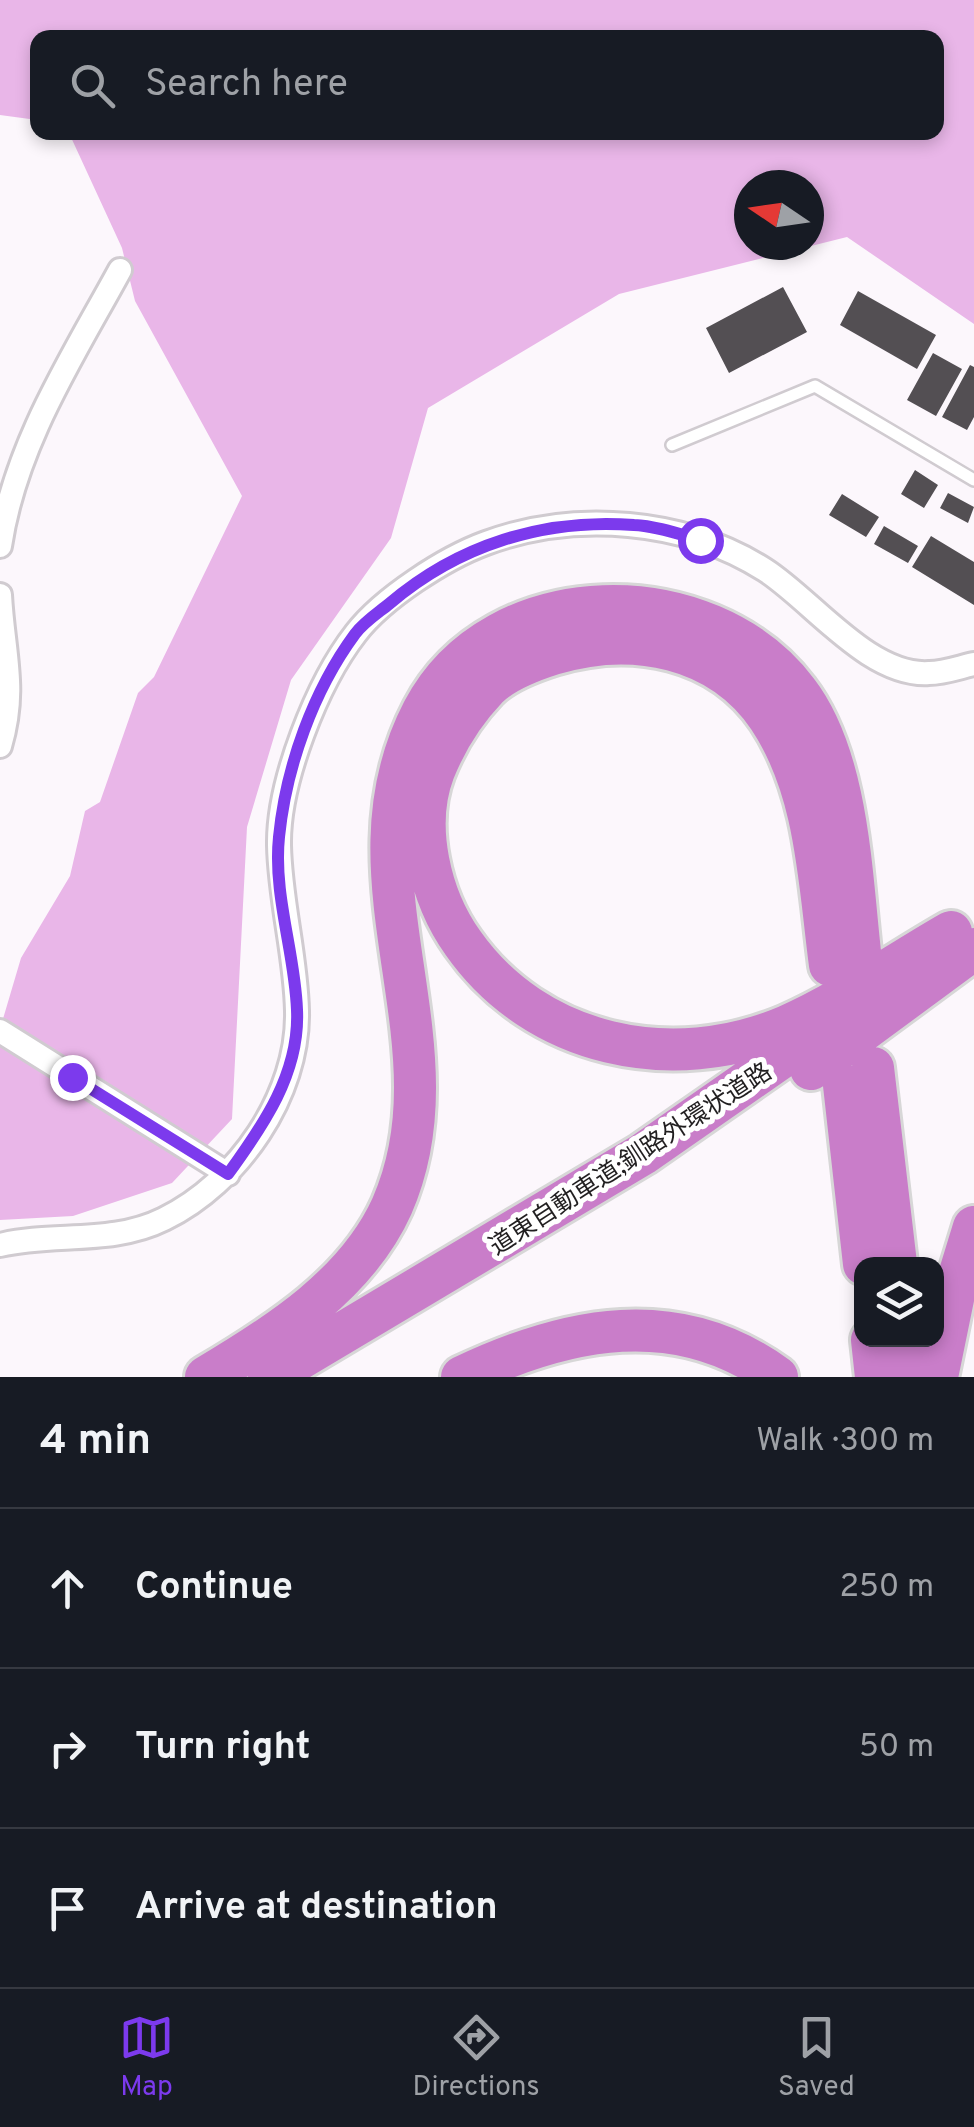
<!DOCTYPE html>
<meta charset="utf-8">
<style>
body{margin:0;font-family:Overpass,"Noto Sans JP",sans-serif;background:#20242c;color:#f1f3f6}
.controls{position:absolute;right:30px;bottom:30px;display:grid;overflow:hidden;border-radius:20px;box-shadow:0 5px 15px #0003}
.controls button{width:90px;height:90px;display:grid;place-items:center;padding:0;border:0;border-bottom:2px solid #363941;background:#171b24;color:#f1f3f6;font:50px sans-serif}
.compass{position:absolute;left:734px;top:170px;width:90px;height:90px;border-radius:50%;background:#171b24;box-shadow:0 5px 15px #0003;rotate:283deg}
.stop{position:absolute;width:30px;height:30px;margin:-22px;border:8px solid #7c3aed;border-radius:50%;background:#fff}
.stop.end{background:#7c3aed;border-color:#fff;box-shadow:0 2px 10px #0008}
.list{margin:0;padding:0;list-style:none}
h2{display:flex;justify-content:space-between;align-items:center;height:130px;margin:0;padding:0 40px;font-size:42px}
h2 small{font-size:32px;font-weight:400;color:#9ea1a6}
.list li{display:grid;grid-template-columns:65px 1fr auto;gap:30px;align-items:center;box-sizing:border-box;height:160px;padding:0 40px;border-top:2px solid #363941}
.list b{display:block;font-size:38px;white-space:nowrap}
.list em{font-size:32px;font-style:normal;color:#9ea1a6}
.icon{flex:none;width:55px;height:55px;fill:none;stroke:currentColor;stroke-width:2;stroke-linecap:round;stroke-linejoin:round}
.map{position:relative;flex:none;width:974px;height:1377px;overflow:hidden}
.search{position:absolute;background:#171b24;box-shadow:0 5px 15px #0003;left:30px;right:30px;top:30px;height:110px;display:flex;align-items:center;gap:25px;box-sizing:border-box;padding:0 35px;border-radius:20px;color:#9ea1a6;font-size:38px}
.sheet{height:610px;background:#171b24}
nav{display:flex;justify-content:space-around;align-items:center;box-sizing:border-box;height:140px;border-top:2px solid #363941;background:#171b24;font-size:28px;color:#9ea1a6}
nav a{display:grid;justify-items:center;gap:5px}
nav .on{color:#7c3aed}
.map>svg:first-child{display:block}
.forest{fill:#e9b6e8;fill-rule:evenodd}
.building{fill:#534f53}
.lines{fill:none;stroke-linecap:round;stroke-linejoin:round}
.service-casing{stroke:#d0cbd0;stroke-width:16}
.minor-casing{stroke:#d0cbd0;stroke-width:28}
.motorway-casing{stroke:#d7d7d7;stroke-width:48}
.service{stroke:#fff;stroke-width:11}
.minor{stroke:#fff;stroke-width:22}
.motorway{stroke:#c97dc9;stroke-width:42}
.route{stroke:#7c3aed;stroke-width:12}
.labels{text-anchor:middle;stroke-width:10;stroke-linejoin:round;paint-order:stroke}
.street-label{font-size:25px;fill:#211f20;stroke:#fff}
</style>
<div class="map">
<svg width="974" height="1377" viewBox="0 0 974 1377">
<rect width="100%" height="100%" fill="#fcf7fc"/>
<path class="forest" d="M0 0H974V324L847 237 619 294 428 408 391 538 291 680 247 827 232 1119 172 1183 73 1216 0 1220V1029L21 958 70 876 85 811 100 802 138 693 154 677 242 496 135 301 122 248 69 133 936 132V38H38L37 120 0 115ZM749 185H809V245H749Z"/>
<path class="building" d="M783 287 807 332 729 373 706 328Z
M858 291 936 335 917 369 840 325Z
M933 353 962 369 936 416 907 400Z
M970 365 974 367V417L967 430 942 417Z
M915 470 938 485 924 508 901 494Z
M948 493 974 507 968 523 940 508Z
M842 494 879 517 866 537 829 515Z
M884 526 918 546 908 563 874 544Z
M931 536 974 562V605L912 567Z"/>
<g class="lines">
<g class="service-casing">
<path id="service" d="M672 445 815 386 974 480"/>
</g>
<g class="minor-casing">
<path id="minor" d="M0 546C15 445 72 358 120 270
M0 595C3 652 17 689 0 746
M0 1031 228 1174
M0 1245C54 1232 112 1245 164 1219 238 1183 299 1095 297 1011 296 956 280 901 279 845 278 782 317 683 356 633 383 598 445 558 486 543 575 510 685 519 765 570 812 600 869 677 929 673 944 673 960 667 974 664"/>
</g>
<g class="motorway-casing">
<path id="motorway" d="M830 965C819 882 817 790 769 718 720 646 632 630 553 654 531 661 504 671 487 688 465 711 446 741 434 771 413 826 430 897 463 943 536 1047 672 1075 787 1026 844 1001 898 962 951 932
M873 1068 896 1264
M811 1069 974 949
M844 1085 864 1264
M872 1340 876 1377
M904 1340 908 1377
M206 1377C277 1335 357 1284 392 1206 464 1042 336 878 423 711 494 575 709 574 797 691 848 757 851 872 860 952
M269 1377 643 1154 831 1023
M462 1377C567 1327 677 1304 777 1377
M937 1377 955 1289 974 1227"/>
</g>
<use href="#service" class="service"/>
<use href="#minor" class="minor"/>
<use href="#motorway" class="motorway"/>
</g>
<g class="lines">
<path class="route" d="M72 1077 228 1174C263 1126 300 1073 297 1010 295 953 273 895 279 837 286 767 313 691 355 634 364 622 378 613 389 604 458 545 544 518 634 525 656 526 679 534 700 540"/>
</g>
<g class="labels">
<g class="street-label">
<text transform="translate(630 1158) rotate(-33)" y="9">道東自動車道;釧路外環状道路</text>
</g>
</g>
</svg>
<div class="controls">
<button><svg class="icon" aria-label="layers" viewBox="0 0 24 24"><path d="M12 4l9 5-9 5-9-5zM3 14l9 5 9-5"/></svg></button>
</div>
<svg class="compass" viewBox="-18 -18 36 36"><path d="M0-13l5 13h-10z" fill="#e53935"/><path d="M0 13l5-13h-10z" fill="#9ea1a6"/></svg>
<div class="stop" style="left:700px;top:540px"></div>
<div class="stop end" style="left:72px;top:1077px"></div>
<div class="search"><svg class="icon" aria-label="search" viewBox="0 0 24 24"><circle cx="10" cy="10" r="6"/><path d="M15 15l6 6"/></svg>Search here</div>
</div>
<section class="sheet">
<h2>4 min<small>Walk · 300 m</small></h2>
<ul class="list">
<li><svg class="icon" aria-label="ahead" viewBox="0 0 24 24"><path d="M12 20V5M6 11l6-6 6 6"/></svg><div><b>Continue</b></div><em>250 m</em></li>
<li><svg class="icon" aria-label="right" viewBox="0 0 24 24"><path d="M7 20v-9h11M14 6l5 5-5 5"/></svg><div><b>Turn right</b></div><em>50 m</em></li>
<li><svg class="icon" aria-label="arrive" viewBox="0 0 24 24"><path d="M6 21V4h12l-3 4 3 4H6"/></svg><div><b>Arrive at destination</b></div></li>
</ul>
</section>
<nav>
<a class="on"><svg class="icon" aria-label="map" viewBox="0 0 24 24"><path d="M3 6l6-2 6 2 6-2v14l-6 2-6-2-6 2zM9 4v14M15 6v14"/></svg>Map</a>
<a><svg class="icon" aria-label="directions" viewBox="0 0 24 24"><path d="M12 3l9 9-9 9-9-9zM9 14v-3h6M13 9l2 2-2 2"/></svg>Directions</a>
<a><svg class="icon" aria-label="saved" viewBox="0 0 24 24"><path d="M7 4h10v16l-5-4-5 4z"/></svg>Saved</a>
</nav>
